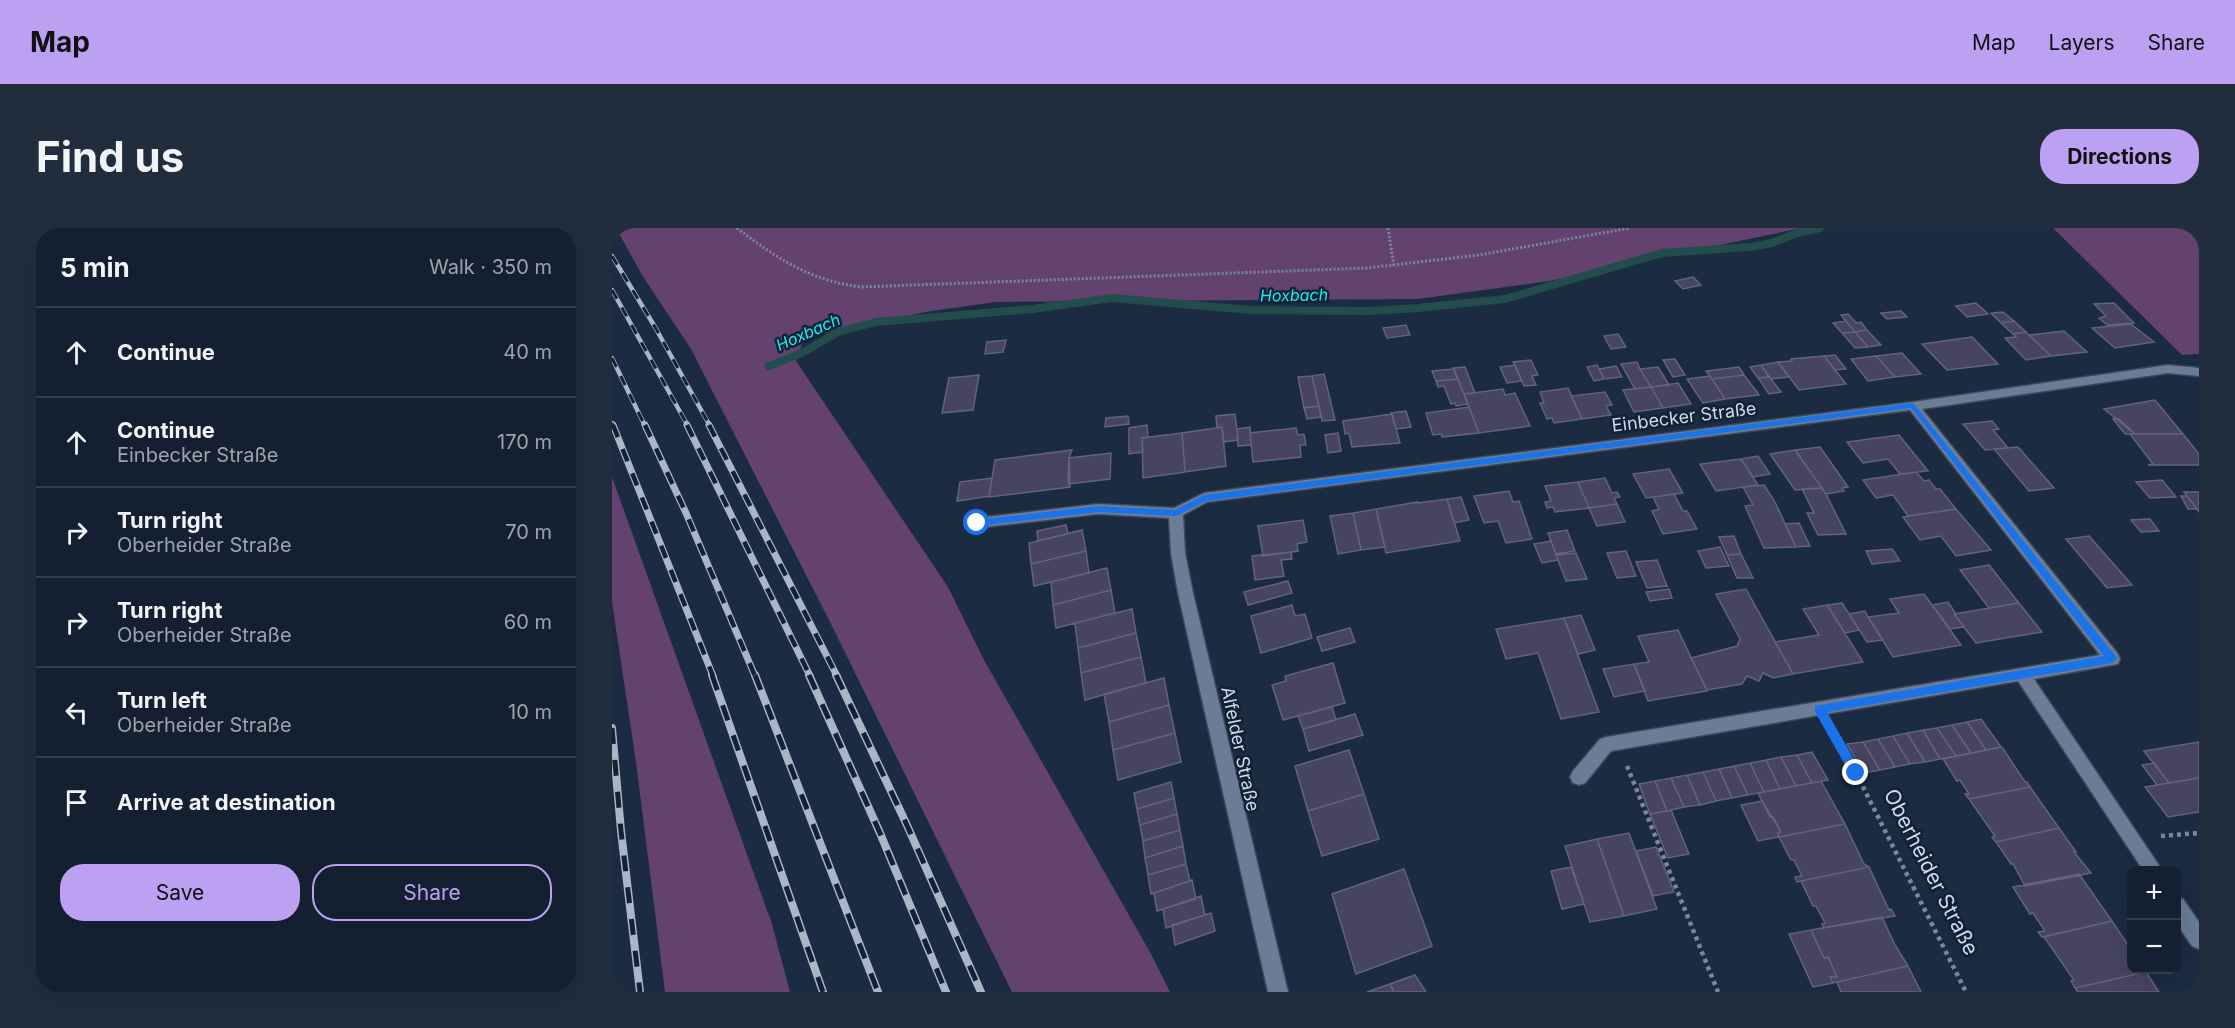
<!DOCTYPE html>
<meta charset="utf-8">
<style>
body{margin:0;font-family:Inter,sans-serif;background:#212d3d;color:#f1f3f6}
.controls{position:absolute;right:18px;bottom:18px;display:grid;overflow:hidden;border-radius:12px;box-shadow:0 6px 24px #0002}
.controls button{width:54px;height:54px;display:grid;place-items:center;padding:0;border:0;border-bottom:2px solid #333e4d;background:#142031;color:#f1f3f6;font:30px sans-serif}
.stop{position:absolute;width:18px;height:18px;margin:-14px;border:4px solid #1a73e8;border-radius:50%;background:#fff}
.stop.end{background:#1a73e8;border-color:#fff;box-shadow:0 2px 6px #0008}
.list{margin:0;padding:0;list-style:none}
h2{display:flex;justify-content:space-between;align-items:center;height:78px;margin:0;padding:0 24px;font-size:26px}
h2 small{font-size:20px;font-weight:400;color:#9da3ab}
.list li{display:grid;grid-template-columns:39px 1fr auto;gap:18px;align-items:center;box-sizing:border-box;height:90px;padding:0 24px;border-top:2px solid #333e4d}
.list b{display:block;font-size:22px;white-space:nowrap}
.list p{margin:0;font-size:20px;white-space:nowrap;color:#9da3ab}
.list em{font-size:20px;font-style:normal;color:#9da3ab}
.actions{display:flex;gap:12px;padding:18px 24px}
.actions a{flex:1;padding:14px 0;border:2px solid #bca0f2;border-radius:24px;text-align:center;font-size:21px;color:#bca0f2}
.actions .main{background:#bca0f2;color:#111}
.icon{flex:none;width:33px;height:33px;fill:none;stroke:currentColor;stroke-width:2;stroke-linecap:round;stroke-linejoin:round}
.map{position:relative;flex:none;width:1587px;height:764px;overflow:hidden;border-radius:24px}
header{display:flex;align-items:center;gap:36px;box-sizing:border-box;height:84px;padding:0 30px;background:#bca0f2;color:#111}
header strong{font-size:28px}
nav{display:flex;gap:33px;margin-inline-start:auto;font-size:21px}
.intro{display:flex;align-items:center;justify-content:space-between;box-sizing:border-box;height:144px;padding:0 36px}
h1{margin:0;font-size:42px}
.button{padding:15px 27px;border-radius:24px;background:#bca0f2;color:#111;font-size:21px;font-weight:700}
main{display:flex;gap:36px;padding:0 36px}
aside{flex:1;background:#142031;border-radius:24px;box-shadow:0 6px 24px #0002}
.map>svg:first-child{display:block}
.green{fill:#64426f}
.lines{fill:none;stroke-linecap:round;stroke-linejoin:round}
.stream{stroke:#234c4d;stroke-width:8}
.building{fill:#464460;stroke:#64627f;stroke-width:1.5}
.minor-casing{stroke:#3a4759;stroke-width:3}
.path-far1{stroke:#7b889a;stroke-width:3;stroke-dasharray:2 2;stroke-linecap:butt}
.path{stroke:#7b889a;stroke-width:4.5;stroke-dasharray:4 4;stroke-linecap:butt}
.minor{fill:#6a7c96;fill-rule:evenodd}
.rail-far2-casing{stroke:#aab5c5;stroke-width:4.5}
.rail-far1-casing{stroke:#aab5c5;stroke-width:7}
.rail-casing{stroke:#aab5c5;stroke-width:8}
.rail-far2{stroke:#122136;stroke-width:3;stroke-dasharray:10;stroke-linecap:butt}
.rail-far1{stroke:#122136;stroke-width:4.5;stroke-dasharray:13;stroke-linecap:butt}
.rail{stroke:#122136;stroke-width:5;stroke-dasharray:16;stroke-linecap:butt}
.route{fill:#1a73e8}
.labels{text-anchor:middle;stroke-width:5;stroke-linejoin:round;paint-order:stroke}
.far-water-label{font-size:16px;font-style:italic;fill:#14eff3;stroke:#122136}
.street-label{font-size:18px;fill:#d0dae9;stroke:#122136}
.near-street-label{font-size:21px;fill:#d0dae9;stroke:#122136}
</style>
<header>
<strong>Map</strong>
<nav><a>Map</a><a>Layers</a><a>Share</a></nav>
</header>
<div class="intro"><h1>Find us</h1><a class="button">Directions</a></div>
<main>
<aside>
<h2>5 min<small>Walk · 350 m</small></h2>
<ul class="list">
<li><svg class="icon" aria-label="ahead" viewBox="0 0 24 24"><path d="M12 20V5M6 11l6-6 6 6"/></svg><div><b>Continue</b></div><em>40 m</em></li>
<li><svg class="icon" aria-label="ahead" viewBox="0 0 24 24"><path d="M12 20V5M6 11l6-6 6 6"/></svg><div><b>Continue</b><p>Einbecker Straße</p></div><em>170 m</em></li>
<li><svg class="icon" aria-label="right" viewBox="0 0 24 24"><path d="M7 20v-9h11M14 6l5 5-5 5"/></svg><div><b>Turn right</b><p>Oberheider Straße</p></div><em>70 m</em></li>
<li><svg class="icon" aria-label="right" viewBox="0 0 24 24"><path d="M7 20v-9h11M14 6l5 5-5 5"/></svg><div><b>Turn right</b><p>Oberheider Straße</p></div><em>60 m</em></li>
<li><svg class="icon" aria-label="left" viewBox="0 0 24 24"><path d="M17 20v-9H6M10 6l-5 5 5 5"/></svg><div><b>Turn left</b><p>Oberheider Straße</p></div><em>10 m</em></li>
<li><svg class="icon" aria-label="arrive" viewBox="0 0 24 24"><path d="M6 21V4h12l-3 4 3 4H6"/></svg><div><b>Arrive at destination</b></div></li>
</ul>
<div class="actions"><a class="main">Save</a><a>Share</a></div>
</aside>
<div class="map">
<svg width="1587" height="764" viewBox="0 0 1587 764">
<rect width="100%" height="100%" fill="#1b2b41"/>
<path class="green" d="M4 0H1189L937 53 806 71 384 74 313 84 192 110 184 133 336 359 372 432 539 726 558 764H400L219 396 79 121 30 47Z
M1441 0H1587V126L1570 127Z
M0 249 160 696 178 764H53L24 534 0 374Z"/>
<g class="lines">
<path class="stream" d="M157 138 190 125 226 104 264 94 420 81 500 70 639 82 758 83 806 80 893 71 1050 25 1138 19 1160 15 1185 5 1208 0"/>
</g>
<path class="building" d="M1081 49 1089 57 1071 61 1063 53Z
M1364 75 1376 86 1355 89 1344 78Z
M1502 75 1522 95 1495 97 1487 90 1494 88 1482 76Z
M1289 83 1295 89 1275 91 1269 85Z
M1391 84 1402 93 1389 95 1379 85Z
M1236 86 1244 95 1249 94 1255 102 1243 104 1229 87Z
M1234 93 1243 104 1230 105 1221 95Z
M1402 93 1414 104 1401 106 1389 95Z
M1519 96 1542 114 1503 120 1480 100Z
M794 97 798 107 775 110 771 100Z
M1255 102 1269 117 1256 119 1243 104Z
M1452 103 1475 124 1439 128 1417 107Z
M1243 104 1256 119 1243 120 1230 105Z
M1414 104 1417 107 1439 128 1414 132 1393 110 1404 109 1401 106Z
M1006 106 1014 119 999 121 992 108Z
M1360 109 1386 136 1335 142 1310 116Z
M394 112 391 124 373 126 375 114Z
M1290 125 1309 146 1283 149 1264 128Z
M1223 127 1234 141 1223 142 1212 128Z
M1212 128 1234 156 1187 162 1166 134 1180 133 1179 131Z
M1264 128 1283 149 1256 153 1239 131Z
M1063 131 1073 147 1061 149 1051 132Z
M919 132 926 147 920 148 924 157 912 158 901 134Z
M1025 134 1028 141 1039 159 1023 161 1009 136Z
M1166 134 1177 149 1159 151 1149 137Z
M903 137 910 153 895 155 888 139Z
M985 137 992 151 982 153 975 139Z
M1149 137 1157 149 1146 150 1138 139Z
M1004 138 1010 149 992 151 987 141Z
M853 139 863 165 852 166 841 140Z
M1046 139 1057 157 1039 159 1028 141Z
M1127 139 1132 147 1100 151 1094 143Z
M842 141 846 151 824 153 820 143Z
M712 146 723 192 710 193 700 148Z
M367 147 361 182 330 185 337 150Z
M1132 147 1147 167 1113 171 1100 151Z
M700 148 707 178 692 180 686 149Z
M1098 148 1100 151 1113 171 1091 175 1075 151Z
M1157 149 1159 151 1169 164 1157 166 1146 150Z
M846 151 856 176 844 178 843 175 839 176 832 158 826 159 824 153Z
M1066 155 1079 176 1051 180 1039 159Z
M1039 159 1051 180 1022 184 1011 162Z
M956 160 970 191 942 195 940 190 935 191 928 175H932L928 164Z
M891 161 893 167 903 165 918 198 867 205 852 166Z
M993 164 1000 177 994 178 999 187 970 191 959 168Z
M1543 172 1571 206H1523L1492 181Z
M707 178 709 189 695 191 692 180Z
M857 179 867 205 830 209 829 206 821 207 814 185Z
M794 183 799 199 784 201 779 185Z
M623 186 626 212 612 214 610 199 605 200 604 188Z
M780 186 788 215 740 219 737 205 733 206 731 193Z
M516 188 517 196 493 199 494 190Z
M1501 191H1507L1523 206H1513Z
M1380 193 1387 201 1381 202 1396 220 1373 222 1351 196Z
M535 197 536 209 530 210 531 224 517 226V200Z
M610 199 614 238 573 244 570 205Z
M638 199 639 217 626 218 625 201Z
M684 200 686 207 692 206 694 217H688L689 229 641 234 638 205Z
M570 205 573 244 531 250 530 210Z
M726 205 729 223 716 225 713 207Z
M1518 206H1571L1587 226V237H1536L1541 236Z
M1287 207 1316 243 1288 246 1276 231 1251 235 1235 214Z
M1208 219 1236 259 1230 260 1232 263 1214 266 1183 222Z
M1406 219 1442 260 1417 263 1382 221Z
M460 222 457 230 458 259 377 269 383 232Z
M1183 222 1210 260 1183 262 1158 226Z
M499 225 498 251 456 256 457 230Z
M1146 228 1158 246 1141 249 1129 231Z
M1129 231 1146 257 1104 263 1088 236Z
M1057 241 1071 265 1034 270 1021 246Z
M1304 244 1312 253 1317 252 1324 261H1328L1344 281 1296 288 1281 267 1264 270 1251 252Z
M380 250 377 268 345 273 348 254Z
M993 250 1000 265 1005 264 1008 269 1002 270 1005 276 977 280 966 254Z
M1550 252 1564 269 1538 270 1524 254Z
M966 254 977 280 943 284 941 279 935 280 933 274 939 273 933 258Z
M1152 257 1163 274 1184 319 1152 320 1133 278 1141 277 1131 259Z
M1210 260 1214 266 1234 306 1206 307 1195 285H1202L1190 261Z
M897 263 901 274 907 273 920 311 894 315 886 293 872 295 862 268Z
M1572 264H1587V284Z
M1062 266 1071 283H1075L1085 301 1051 306 1040 283 1047 281 1041 269Z
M1569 268H1575L1585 281H1576Z
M849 269 857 292 842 295 835 271Z
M835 271 848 313 774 325 764 281 806 274V275Z
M1005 276 1013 294 985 298 977 280Z
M764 281 773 319 749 322 741 285Z
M1344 281 1379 322 1344 328 1329 308 1308 312 1291 289Z
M741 285 749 322 726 326 718 288Z
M1538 291 1547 303 1529 304 1519 292Z
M691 292 695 314 685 316 686 323 651 328 646 298Z
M1187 295 1198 318 1184 319 1173 296Z
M454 297 456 306 426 313 425 303Z
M470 302 474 323 419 336 417 315Z
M955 302 963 323 944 326 936 305Z
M1122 308 1129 326 1115 327 1107 309Z
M1477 308 1520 357 1495 360 1454 311Z
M939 313 946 332 930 335 922 316Z
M1108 319 1117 338 1094 340 1086 323Z
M1280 321 1288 333 1260 336 1254 323Z
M474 323 477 345 422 358 419 336Z
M1014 323 1024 348 1005 350 995 325Z
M679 324 680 331 669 332 672 348 643 352 640 328Z
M964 325 975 351 954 353 944 327Z
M1129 326 1141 350H1125L1115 327Z
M1045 332 1055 358 1035 360 1024 334Z
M1377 337 1407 375 1377 380 1348 342Z
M495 340 499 362 441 377 439 354Z
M676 353 680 365 636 377 632 364Z
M1057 361 1060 370 1038 373 1034 364Z
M1134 361 1181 446 1161 450 1151 445 1147 453 1135 448 1130 456 1095 462 1079 430 1125 418 1128 411 1104 366Z
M499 362 503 385 444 400 441 377Z
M1312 366 1349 417 1281 429 1256 389 1287 385 1278 371Z
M1336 374 1344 386H1342L1352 399 1338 401 1320 377Z
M1230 375 1237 386 1247 402 1233 405 1215 377Z
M1407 375 1430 404 1364 415 1342 386Z
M680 377 683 388 693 386 700 410 649 425 639 388Z
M1215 377 1251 434 1181 446 1163 414 1207 407 1191 381Z
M520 381 524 405 466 420 463 395Z
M1253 383 1256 389 1271 412 1255 414 1237 386Z
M969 387 983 422 966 426 952 390Z
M952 390 987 484 949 491 926 425 894 431 884 401Z
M738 400 743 414 710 423 705 409Z
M1066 402 1095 463 1036 473 1022 436 1037 434 1026 408Z
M524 405 529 429 469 445 466 420Z
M529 429 534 455 473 472 469 445Z
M721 435 733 475 671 492 660 457 674 453 673 448Z
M1022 436 1033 463 1002 469 991 441Z
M552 450 557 477 497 494 492 466Z
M557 477 563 505 501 522 497 494Z
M720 479 724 492 691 501 686 488Z
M743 486 751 507 697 523 691 501Z
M1369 491 1389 519 1374 522 1355 494Z
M1355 494 1374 522 1359 525 1340 497Z
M1340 497 1359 525 1344 528 1325 500Z
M1325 500 1344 528 1328 531 1311 502Z
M1311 502 1328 531 1313 534 1295 505Z
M563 505 569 534 506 552 501 522Z
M1295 505 1313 534 1298 536 1281 508Z
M1281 508 1298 536 1283 539 1266 511Z
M1266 511 1283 539 1268 542 1251 514Z
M1251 514 1268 542 1252 545 1235 516Z
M1587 514V550L1557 555 1532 523Z
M1390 519 1413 554H1415L1418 559 1357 571 1353 566H1357L1348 552 1345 553 1331 531Z
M737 522 752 566 696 583 683 538Z
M1200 524 1216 552 1200 555 1185 527Z
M1185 527 1200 555 1184 558 1169 529Z
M1169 529 1184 558 1168 561 1154 532Z
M1154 532 1168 561 1152 564 1138 535Z
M1138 535 1152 564 1136 567 1122 538Z
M1542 535 1557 555 1545 557 1530 537Z
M1122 538 1136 567 1120 570 1107 541Z
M1107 541 1120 570 1104 573 1091 544Z
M1091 544 1104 573 1088 577 1075 547Z
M1075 547 1088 577 1072 579 1059 550Z
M1059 550 1072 579 1055 583 1043 553Z
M1587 550V584L1556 589 1533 559Z
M1043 553 1055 583 1038 586 1027 556Z
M1209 553 1233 596 1167 609 1165 605 1169 604 1161 589H1158L1146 565Z
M559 554 562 570 525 581 522 565Z
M1418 559 1447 600 1384 614 1380 609 1383 608 1357 571Z
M752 566 767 611 710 628 696 583Z
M562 570 565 586 528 597 525 581Z
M1150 573 1169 604 1165 605 1167 609 1146 613 1129 577Z
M1059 582 1077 626 1056 630 1038 586Z
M565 586 568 602 531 613 528 597Z
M1233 596 1252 636 1257 639 1185 654 1183 649 1190 648 1182 632H1179L1167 609Z
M1447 600 1464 624H1462L1479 645 1413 658 1401 636H1399L1384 614Z
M568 602 571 618 533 630 531 613Z
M1017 605 1045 681 1012 688 985 611Z
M985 611 1012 688 978 694 953 618Z
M571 618 574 636 536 647 533 630Z
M1044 619 1062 664 1041 668 1024 623Z
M574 636 578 653 539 666 536 647Z
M959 639 972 676 950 681 939 643Z
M1257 639 1277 682 1279 681 1283 688 1212 700 1210 696 1213 695 1204 678H1201L1189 653Z
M792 641 820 718 744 746 720 666Z
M1467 646 1500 693 1430 709 1426 704 1433 703 1421 685 1418 686 1401 659Z
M580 652 584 671 545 683 542 665Z
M589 668 593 687 554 700 551 681Z
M599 685 603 703 563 717 560 697Z
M1270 689 1283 717 1296 738 1221 755 1218 749H1225L1216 729 1212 730 1199 702Z
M1500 693 1518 720 1515 721 1520 727V742H1532L1534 744 1463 760 1459 753 1462 752 1432 709Z
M1199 702 1212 730 1216 729 1225 749H1218L1221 755 1201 759 1177 706Z
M1296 738 1309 764H1229L1225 754Z
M1534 744 1547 764H1466L1463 760Z
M803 747 814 764H782L778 756Z
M778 756 782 764H755Z"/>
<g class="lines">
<g class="minor-casing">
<path id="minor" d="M1556 137 1587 140V148L1556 145 1310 181 1506 426 1508 431 1506 436 1500 437 1422 451 1550 642H1531L1406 453 999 523 973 555 967 557 961 555 958 549 961 543 988 511 994 509 1488 427 1298 182 595 274 571 287 573 325 581 365 676 764H656L566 365 559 325 557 290 486 286 365 300 358 295 365 290 486 276 562 280 592 265 1301 174Z
M1564 669 1571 671 1587 694V721L1580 718 1564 695Z"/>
</g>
<path class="path-far1" d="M125 0C164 30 199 53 249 59L755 40 867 27 1018 0
M776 0 782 38"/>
<path class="path" d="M1219 503 1244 545 1354 764
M1015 538 1106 764
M1549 608 1587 605"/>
<use href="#minor" class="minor"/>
<g class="rail-far2-casing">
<path id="rail-far2" d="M0 28 43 99 98 198
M0 62 76 198
M0 130 33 198
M0 195 1 198"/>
</g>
<g class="rail-far1-casing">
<path id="rail-far1" d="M1 197 101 448
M33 197 74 285 143 448
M75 197 198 448
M97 197 225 448"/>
</g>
<g class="rail-casing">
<path id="rail" d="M100 447 211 764
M143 447 266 764
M197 447 268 605 334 764
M224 447 294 595 369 764
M0 500 9 603 28 764"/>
</g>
<use href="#rail-far2" class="rail-far2"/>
<use href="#rail-far1" class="rail-far1"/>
<use href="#rail" class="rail"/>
</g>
<path class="route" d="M1301 175 1505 430 1500 435 1215 484 1250 545 1244 550 1240 549 1203 484V478L1492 428 1299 180 594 273 564 288 486 284 365 298 360 295 365 292 486 278 563 282 592 267Z"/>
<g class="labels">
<g class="far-water-label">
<text transform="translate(682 67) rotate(-1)" y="6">Hoxbach</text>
<text transform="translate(196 104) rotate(-24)" y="6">Hoxbach</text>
</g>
<g class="street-label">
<text transform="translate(1072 189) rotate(-7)" y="6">Einbecker Straße</text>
<text transform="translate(628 521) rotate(78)" y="6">Alfelder Straße</text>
</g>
<g class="near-street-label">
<text transform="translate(1319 644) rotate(63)" y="7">Oberheider Straße</text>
</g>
</g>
</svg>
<div class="controls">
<button>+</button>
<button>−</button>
</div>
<div class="stop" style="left:365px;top:295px"></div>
<div class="stop end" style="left:1244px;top:545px"></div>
</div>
</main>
